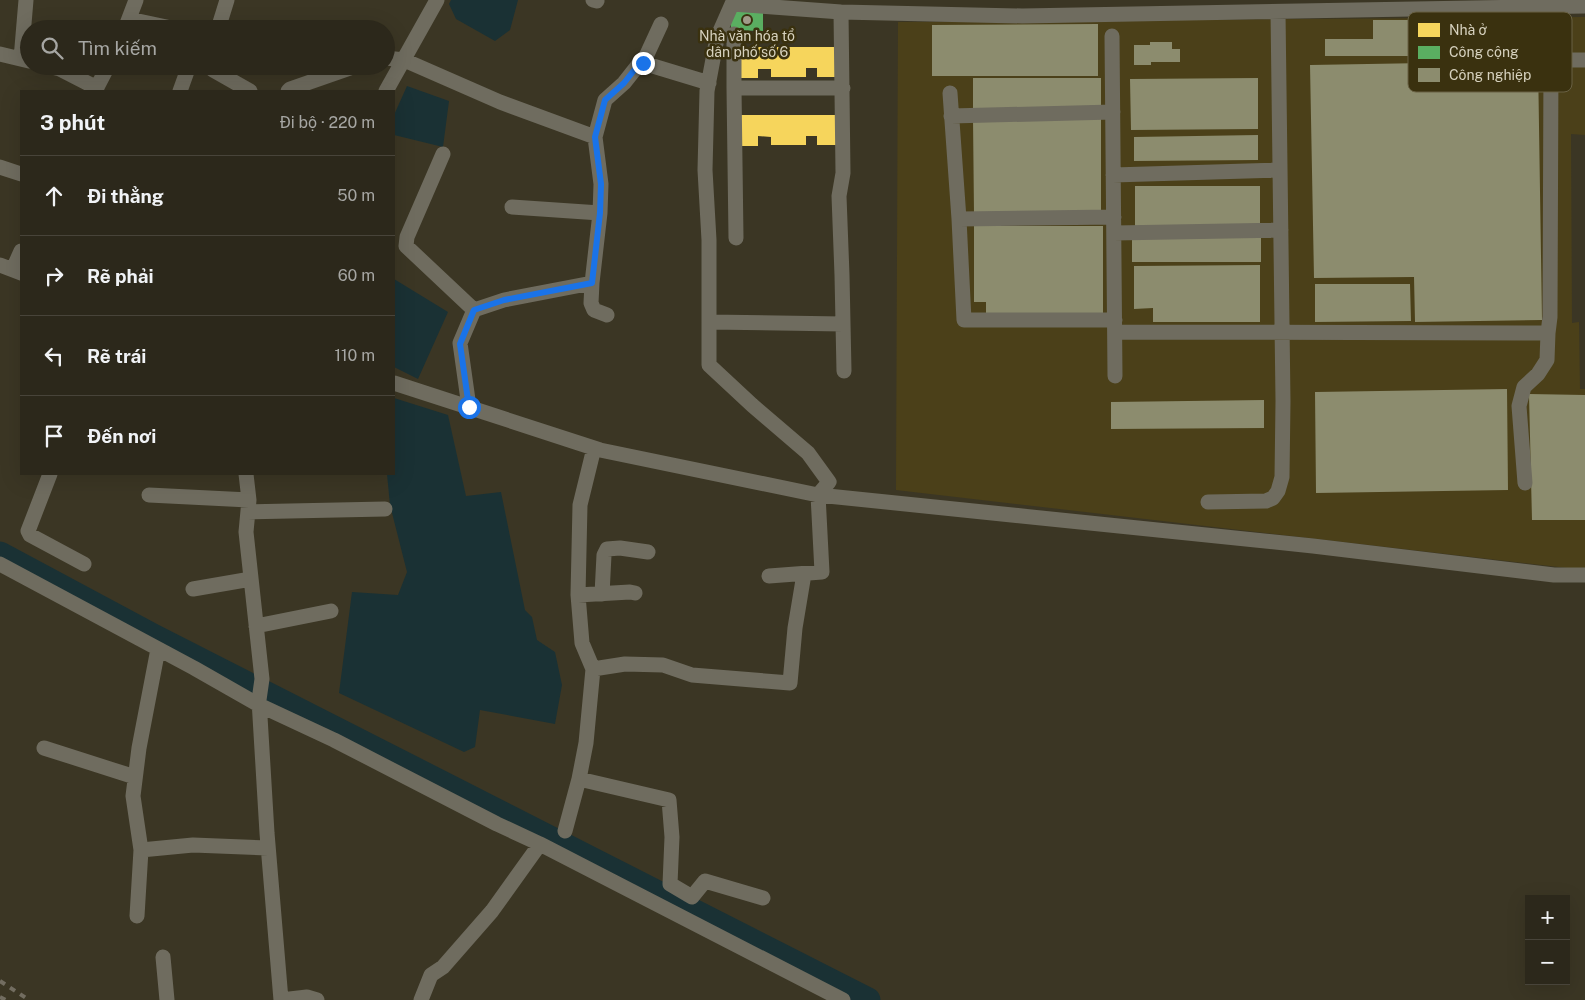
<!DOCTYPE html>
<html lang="vi">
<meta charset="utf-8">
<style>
body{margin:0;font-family:"Public Sans",sans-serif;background:#343024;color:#f1f3f6}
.controls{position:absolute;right:15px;bottom:15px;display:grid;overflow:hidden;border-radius:0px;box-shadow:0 5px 20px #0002}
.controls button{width:45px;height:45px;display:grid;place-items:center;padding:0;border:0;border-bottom:1px solid #48443a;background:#2c281b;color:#f1f3f6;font:25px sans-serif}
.stop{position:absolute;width:15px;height:15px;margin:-11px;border:4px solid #1a73e8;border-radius:50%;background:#fff}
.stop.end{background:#1a73e8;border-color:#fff;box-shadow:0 1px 5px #0008}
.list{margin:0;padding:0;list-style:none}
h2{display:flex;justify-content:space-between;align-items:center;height:65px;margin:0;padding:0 20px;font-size:21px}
h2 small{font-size:16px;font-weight:400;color:#a6a6a3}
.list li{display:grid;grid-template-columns:32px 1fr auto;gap:15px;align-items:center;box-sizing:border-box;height:80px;padding:0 20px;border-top:1px solid #48443a}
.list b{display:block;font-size:19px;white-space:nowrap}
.list em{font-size:16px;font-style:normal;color:#a6a6a3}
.icon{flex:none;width:28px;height:28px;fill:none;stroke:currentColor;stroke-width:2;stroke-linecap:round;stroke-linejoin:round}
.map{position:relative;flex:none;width:1585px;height:1000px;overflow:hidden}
.search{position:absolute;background:#2c281b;box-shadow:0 5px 20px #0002;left:20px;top:20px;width:375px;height:55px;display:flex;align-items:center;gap:12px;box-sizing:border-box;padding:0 18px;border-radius:28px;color:#a6a6a3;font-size:19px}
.panel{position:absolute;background:#2c281b;box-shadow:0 5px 20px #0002;left:20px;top:90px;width:375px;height:385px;border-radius:0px}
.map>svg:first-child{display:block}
.built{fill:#4b4019}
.water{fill:#1a3134}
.homes{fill:#f6d55c}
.public{fill:#5aae61}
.industry{fill:#8c8c6e}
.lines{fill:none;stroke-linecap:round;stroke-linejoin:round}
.river{stroke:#1a3134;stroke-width:25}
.minor{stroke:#6f6c5f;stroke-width:15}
.rail{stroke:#726d60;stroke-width:4;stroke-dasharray:6 6;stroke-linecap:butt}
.route{stroke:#1a73e8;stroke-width:6}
.poi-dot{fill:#a09b89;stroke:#3a310f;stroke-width:2}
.labels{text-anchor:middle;stroke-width:5;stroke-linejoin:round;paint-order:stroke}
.poi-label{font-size:14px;fill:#d7d2bf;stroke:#3a310f}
.key{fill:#3a310f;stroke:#696144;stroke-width:1}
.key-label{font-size:14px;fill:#d7d2bf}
</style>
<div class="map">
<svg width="1585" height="1000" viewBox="0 0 1585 1000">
<rect width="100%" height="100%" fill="#3b3624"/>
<path class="built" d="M1585 17V135L1571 134 1572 323 1579 322 1580 389H1585V570L896 490 898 22Z"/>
<path class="water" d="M451 0H518L510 30 495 41 456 19 449 4Z
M407 86 449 101 443 147 394 135V115Z
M394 279 448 312 418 379 394 367Z
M394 398 448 415 466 496 501 492 525 610 532 617 537 640 555 652 562 685 555 724 480 710 475 747 464 752 339 693 352 592 398 595 407 572 390 505 387 474H394Z"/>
<path class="homes" d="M740 47H836V77H817V68H806V77H771V69H758V78H740Z
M740 115H836V145H817V136H806V145H771V137L758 136V146H740Z"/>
<path class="public" d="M731 10H763V31L731 30Z"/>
<path class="industry" d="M1373 20H1409V56H1325V39H1373Z
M1098 24V76H932V25Z
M1150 42H1172V49H1180V62H1151V65H1134V45H1150Z
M1538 61 1542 320 1415 322 1414 277 1314 278 1310 65Z
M973 78H1101V111L973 110Z
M1258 78V129L1131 130 1130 79Z
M1101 118V213L974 214 973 119Z
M1258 135V160L1134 161V137Z
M1135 186H1260V226L1135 227Z
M974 226H1103V313L986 314V302H974Z
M1132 235H1261V262H1132Z
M1260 265V322H1153V308L1134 309V266Z
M1315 284H1410L1411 321 1315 322Z
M1507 389 1508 490 1316 493 1315 392Z
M1529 394 1585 395V520H1532Z
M1264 400V428L1111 429V402Z"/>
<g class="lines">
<path class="river" d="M0 554 153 636 868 1000"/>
<path class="minor" d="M593 0 597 1
M732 4 841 12 1022 16 1585 6
M732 4 717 38 707 91 705 170 709 240V365L752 405 808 453 829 482 818 495 822 572 769 576
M841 12 843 173 839 196 842 275 844 371
M129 19 176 29
M125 29 136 0
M218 29 227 0
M734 34V88
M1112 36 1115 376
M0 54 29 61
M386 58 404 60 500 102 595 137
M21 59 26 0
M643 63 661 24
M48 66 60 69 97 88
M213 66V70L250 91
M95 91 108 66
M180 91 189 66
M288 91 290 89 356 66
M386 91 437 0
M950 93 959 219 964 320H1115
M951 116 1113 112
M443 154 407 237 406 246 474 310
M0 167 21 174
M1113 175 1280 170
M512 207 600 213
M959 219 1114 217
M1114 233 1281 230
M736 238 734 88H843
M0 265 21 273
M13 269 21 251
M607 315 594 310 591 303 592 283 600 213 601 184 595 137 605 100 624 83 639 64 643 63 709 83
M709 322 843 324
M1115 332 1548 333
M394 383 600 450 818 495 1313 546 1554 575H1585
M469 407 460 343 474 310 504 300 592 283
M50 474 28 531 30 535 84 564
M246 474 249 500 246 532 262 679 259 700 267 833 281 1000
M1525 483 1519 406 1524 387 1538 374 1547 360 1548 333 1550 317 1551 60H1585
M149 495 249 500
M1208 502 1266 501 1273 498 1278 491 1282 477 1283 401 1278 12
M248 512 385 509
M0 564 194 668 259 705 334 740 497 824 540 844 843 1000
M193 589 251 579
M602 594 604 555 607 549 620 548 648 552
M578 595 630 592 635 593
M256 626 331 611
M593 669 625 664 663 665 692 675 790 683 795 628 804 574
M44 748 135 777
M579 779 586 743 593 669 582 643 578 595 580 505 594 448
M565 831 579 779 669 800 672 837 670 884 692 897 705 881 763 898
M141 850 193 845 268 848
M137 916 141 850 133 796 139 748 158 649
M163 957 167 1000
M281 1000 307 997 317 1000
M421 1000 431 975 443 967 492 911 540 844"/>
<path class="rail" d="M0 981 29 1000
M0 997 6 1000"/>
</g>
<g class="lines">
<path class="route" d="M469 407 460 344 474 310 504 300 592 283 600 213 601 184 595 137 605 100 624 83 639 64 643 63"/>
</g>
<circle class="poi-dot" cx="747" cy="20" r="5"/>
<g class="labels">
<g class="poi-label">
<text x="747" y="41">Nhà văn hóa tổ<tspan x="747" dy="16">dân phố số 6</tspan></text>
</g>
</g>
<rect x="1408" y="12" width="164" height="80" rx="8" class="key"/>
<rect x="1418" y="23" width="22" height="14" fill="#f6d55c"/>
<rect x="1418" y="46" width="22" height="13" fill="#5aae61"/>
<rect x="1418" y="68" width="22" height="14" fill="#8c8c6e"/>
<g class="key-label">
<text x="1449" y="35">Nhà ở</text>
<text x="1449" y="57">Công cộng</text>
<text x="1449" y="80">Công nghiệp</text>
</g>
</svg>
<div class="controls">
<button>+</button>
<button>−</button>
</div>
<div class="stop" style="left:469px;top:407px"></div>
<div class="stop end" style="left:643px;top:63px"></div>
<div class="search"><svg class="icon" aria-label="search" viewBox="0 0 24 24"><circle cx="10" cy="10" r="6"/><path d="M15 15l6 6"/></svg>Tìm kiếm</div>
<section class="panel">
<h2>3 phút<small>Đi bộ · 220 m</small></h2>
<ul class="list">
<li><svg class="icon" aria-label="ahead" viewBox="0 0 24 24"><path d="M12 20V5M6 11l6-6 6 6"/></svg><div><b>Đi thẳng</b></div><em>50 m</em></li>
<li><svg class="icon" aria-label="right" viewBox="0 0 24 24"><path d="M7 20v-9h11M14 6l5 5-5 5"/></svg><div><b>Rẽ phải</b></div><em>60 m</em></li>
<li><svg class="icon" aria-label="left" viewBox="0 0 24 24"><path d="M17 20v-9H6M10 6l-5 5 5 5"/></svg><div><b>Rẽ trái</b></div><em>110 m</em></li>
<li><svg class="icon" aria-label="arrive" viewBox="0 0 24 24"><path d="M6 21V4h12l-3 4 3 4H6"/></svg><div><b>Đến nơi</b></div></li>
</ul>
</section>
</div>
